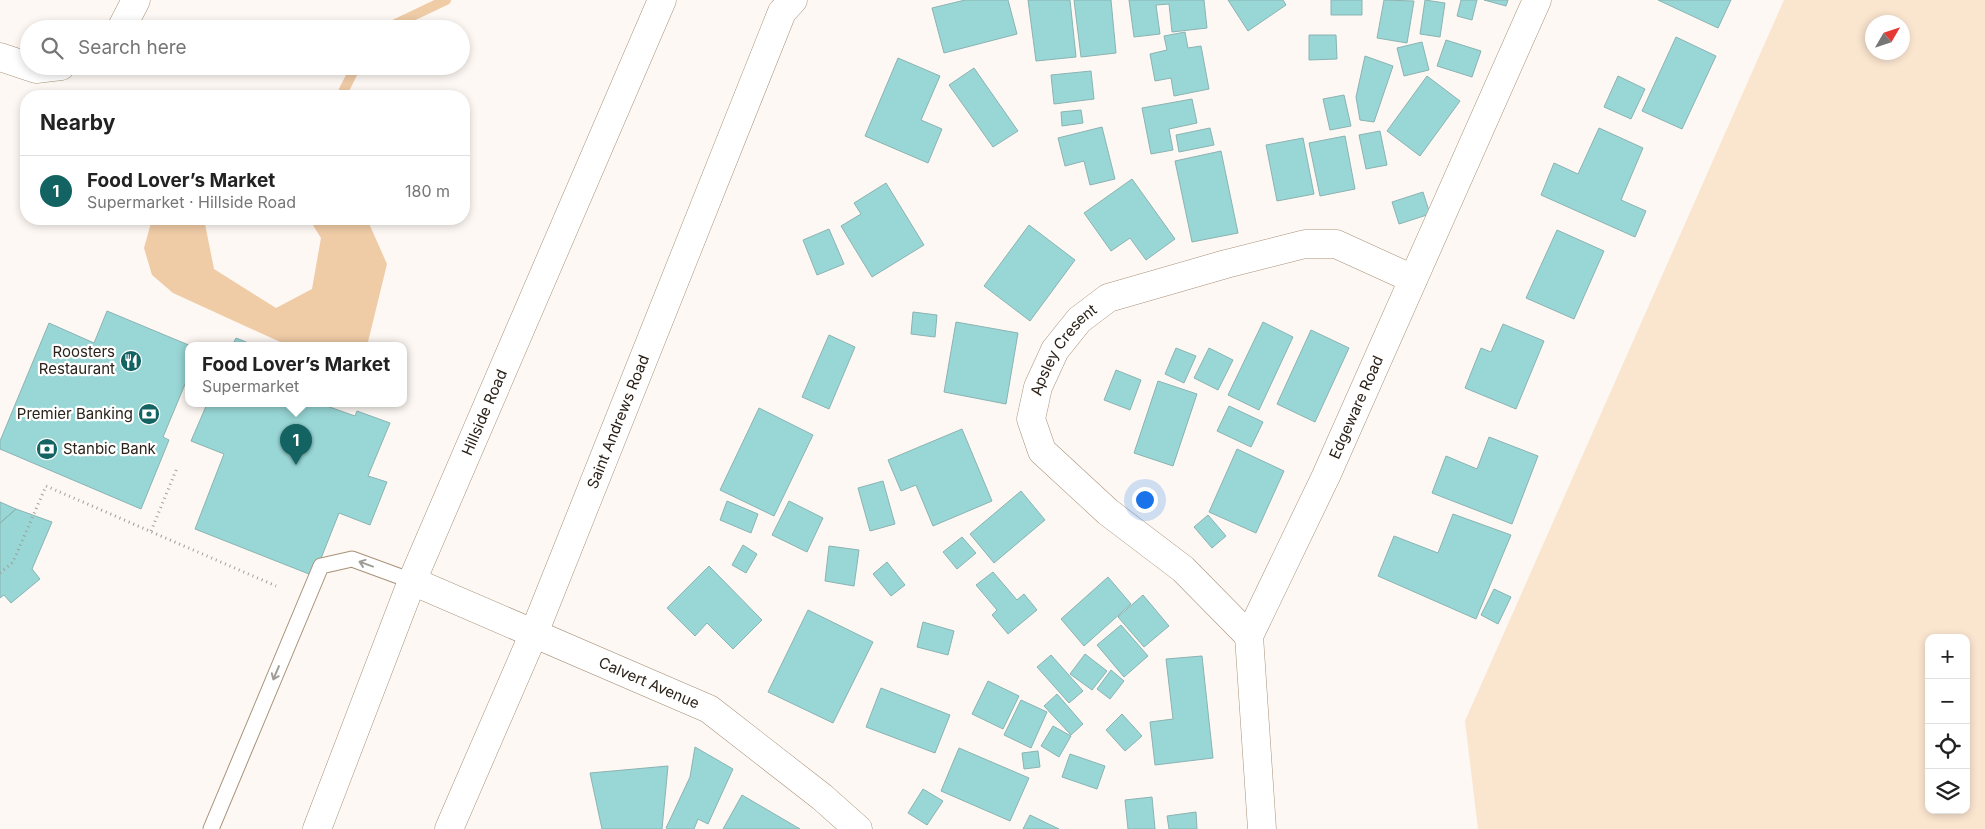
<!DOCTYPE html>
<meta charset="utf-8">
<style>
body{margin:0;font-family:Inter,sans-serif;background:#f6f6f6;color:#222}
.controls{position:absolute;right:15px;bottom:15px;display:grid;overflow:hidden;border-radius:10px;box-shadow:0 2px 8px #0003}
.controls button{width:45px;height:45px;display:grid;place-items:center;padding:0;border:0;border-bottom:1px solid #e0e0e0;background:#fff;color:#222;font:25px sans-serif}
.compass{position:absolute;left:1865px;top:15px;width:45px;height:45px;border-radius:50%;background:#fff;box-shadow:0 2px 8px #0003;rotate:51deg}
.you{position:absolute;left:1144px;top:499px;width:18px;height:18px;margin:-12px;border:4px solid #fff;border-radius:50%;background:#1a73e8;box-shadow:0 0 0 8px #1a73e833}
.badge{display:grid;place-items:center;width:32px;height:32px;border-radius:50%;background:#136363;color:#fff;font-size:16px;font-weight:700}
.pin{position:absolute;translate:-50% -41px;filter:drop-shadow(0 1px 2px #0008)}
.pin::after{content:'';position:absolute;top:26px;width:18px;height:15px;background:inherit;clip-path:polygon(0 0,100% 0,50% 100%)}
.popup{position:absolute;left:185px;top:342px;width:222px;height:65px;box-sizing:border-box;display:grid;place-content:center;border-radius:10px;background:#fff;filter:drop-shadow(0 1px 4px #0005);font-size:16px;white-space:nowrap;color:#767676}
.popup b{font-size:19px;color:#222}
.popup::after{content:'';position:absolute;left:50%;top:100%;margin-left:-10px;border:10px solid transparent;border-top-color:#fff}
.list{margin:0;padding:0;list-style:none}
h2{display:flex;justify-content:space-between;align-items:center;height:65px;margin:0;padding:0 20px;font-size:21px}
h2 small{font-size:16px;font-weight:400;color:#767676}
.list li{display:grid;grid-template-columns:32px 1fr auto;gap:15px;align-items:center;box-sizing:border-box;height:70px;padding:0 20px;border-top:1px solid #e0e0e0}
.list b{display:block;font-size:19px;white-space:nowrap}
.list p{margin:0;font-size:16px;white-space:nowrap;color:#767676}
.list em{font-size:16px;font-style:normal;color:#767676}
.icon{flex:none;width:28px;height:28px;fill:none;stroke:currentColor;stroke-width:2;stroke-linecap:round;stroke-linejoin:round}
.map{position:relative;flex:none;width:1985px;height:829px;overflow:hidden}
.search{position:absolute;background:#fff;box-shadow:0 2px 8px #0003;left:20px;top:20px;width:450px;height:55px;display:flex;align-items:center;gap:12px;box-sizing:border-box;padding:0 18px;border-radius:28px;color:#767676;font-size:19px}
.panel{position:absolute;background:#fff;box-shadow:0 2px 8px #0003;left:20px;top:90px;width:450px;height:135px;border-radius:20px}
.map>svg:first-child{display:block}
.green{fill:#fae5cf;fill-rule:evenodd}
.water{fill:#efcba6}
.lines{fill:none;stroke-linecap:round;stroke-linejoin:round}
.stream{stroke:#efcba6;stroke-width:10}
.building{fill:#98d7d6;stroke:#8ab3b2}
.service-casing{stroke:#a8927a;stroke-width:17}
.minor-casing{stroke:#a8927a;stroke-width:29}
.tertiary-casing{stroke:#a8927a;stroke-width:29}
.path{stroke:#a39c95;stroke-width:3;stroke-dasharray:1 4;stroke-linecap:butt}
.service{stroke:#fff;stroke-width:15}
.minor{stroke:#fff;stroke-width:28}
.tertiary{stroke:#fff;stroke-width:28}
.oneway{stroke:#a09c98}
.labels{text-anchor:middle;stroke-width:4.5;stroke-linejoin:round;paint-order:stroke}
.poi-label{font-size:15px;fill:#2b2219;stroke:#fff;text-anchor:end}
.street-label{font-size:15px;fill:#2b2219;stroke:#fff}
</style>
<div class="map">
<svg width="1985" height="829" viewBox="0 0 1985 829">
<rect width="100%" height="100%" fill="#fdf8f3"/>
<path class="green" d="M1784 0H1985V829H1478L1465 721ZM1872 22H1902V52H1872ZM1929 638H1966V810H1929Z"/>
<path class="water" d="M152 219H204L214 269 276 308 312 289 321 238 309 219H367L387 264 367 346H289L173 293 152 275 144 248Z"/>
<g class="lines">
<path class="stream" d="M385 29 446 0
M341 96 356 66"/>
</g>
<path class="building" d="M965 0H1008L1017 34 944 53 932 8Z
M1028 0H1070L1076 57 1036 61Z
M1074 0H1111L1116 53 1081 57Z
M1129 0H1204L1207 28 1172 32 1169 4 1156 5 1160 34 1134 37Z
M1228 0H1283L1286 5 1248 31Z
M1331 0H1362V15H1331Z
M1384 0 1414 1 1407 43 1377 38Z
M1425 0 1445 3 1440 37 1420 34Z
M1461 0H1477L1472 20 1457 16Z
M1484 0H1508L1506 6Z
M1658 0H1731L1718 28Z
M1185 32 1188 48 1201 46 1209 89 1174 96 1171 78 1155 81 1150 54 1167 50 1164 36Z
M1309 35H1336L1337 59 1309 60Z
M1676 37 1716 56 1682 129 1642 111Z
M1446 40 1481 51 1472 77 1437 66Z
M1422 42 1429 70 1404 76 1397 48Z
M1365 56 1393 66 1374 122 1360 120 1356 97Z
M898 58 940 76 921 120 942 129 928 163 865 136Z
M974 68 1018 131 993 147 949 85Z
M1091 71 1094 99 1054 104 1051 75Z
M1427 76 1460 101 1420 156 1387 131Z
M1618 76 1645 89 1631 119 1604 107Z
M1344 95 1351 126 1330 130 1323 99Z
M1192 99 1197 123 1169 129 1173 150 1151 154 1142 108Z
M1081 110 1083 123 1062 126 1061 112Z
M1102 127 1115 179 1090 185 1084 161 1065 166 1058 138Z
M1210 128 1214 145 1179 152 1176 135Z
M1599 128 1643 148 1621 200 1646 211 1635 237 1541 195 1554 163 1578 174Z
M1380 131 1387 165 1366 169 1359 135Z
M1345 136 1355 189 1320 196 1309 143Z
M1303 138 1314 194 1277 201 1266 145Z
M1221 151 1238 233 1192 242 1175 161Z
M1132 179 1175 239 1146 260 1130 238 1111 251 1084 213Z
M886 183 924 245 872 277 841 226 861 214 854 203Z
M1423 192 1430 214 1399 224 1392 202Z
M1029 225 1075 260 1030 321 984 286Z
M829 229 844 264 817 275 803 240Z
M1557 230 1604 251 1574 319 1526 298Z
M107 311 191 346H188V377L163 437 169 440 141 509 0 449V441L49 323 94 343Z
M913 312 937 315 935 337 911 334Z
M956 322 1018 333 1006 404 944 392Z
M1263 322 1293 337 1259 410 1228 395Z
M1503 324 1544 341 1516 409 1465 388 1481 348 1491 352Z
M1311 330 1349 348 1315 422 1277 404Z
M829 335 855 347 829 409 802 397Z
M236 338 256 346H232Z
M1176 348 1196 356 1184 383 1165 374Z
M1209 348 1233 360 1218 390 1194 378Z
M1116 370 1141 380 1130 410 1104 400Z
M1158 381 1197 394 1173 466 1134 453Z
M207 404H321L355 416 357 411 390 423 368 476 387 482 370 525 339 513 314 576 195 529 224 454 191 441Z
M1229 406 1263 422 1251 447 1217 431Z
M759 408 813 435 774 516 720 490Z
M962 429 992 501 933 526 916 485 901 491 888 460Z
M1489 437 1538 456 1512 524 1432 493 1446 456 1477 469Z
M1237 449 1284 471 1256 533 1209 512Z
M883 481 895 524 870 531 858 488Z
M1021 491 1045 520 994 563 970 534Z
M727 501 758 514 751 533 720 520Z
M789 501 823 518 807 552 772 535Z
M0 502 16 509 0 523Z
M16 509 52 522 32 569 40 579 11 603 4 595 0 598V523Z
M1453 514 1511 535 1476 619 1378 576 1394 536 1438 553Z
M1208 515 1226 536 1212 548 1194 527Z
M962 537 976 553 957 569 943 552Z
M743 545 757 554 746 573 732 565Z
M829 546 859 550 854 586 825 581Z
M887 562 905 585 891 596 873 574Z
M709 566 762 620 733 649 707 623 695 636 667 608Z
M993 572 1017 600 1024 594 1037 610 1008 634 992 615 997 610 976 585Z
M1108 577 1131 604 1084 646 1061 619Z
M1494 589 1511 597 1498 624 1481 615Z
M1143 595 1169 626 1144 647 1118 617Z
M808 610 873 642 833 723 768 692Z
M923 622 954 631 948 655 917 647Z
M1121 625 1148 656 1124 677 1097 645Z
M1085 654 1107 671 1092 690 1070 674Z
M1051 655 1083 691 1069 703 1037 667Z
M1202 656 1213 758 1155 765 1150 722 1173 719 1166 659Z
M1111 670 1124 681 1110 699 1097 689Z
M988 681 1019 696 1003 729 972 714Z
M881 688 950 715 935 753 866 727Z
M1057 694 1083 724 1071 735 1044 706Z
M1021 700 1047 712 1031 748 1004 735Z
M1122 714 1142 736 1125 751 1106 730Z
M1053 726 1071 736 1059 757 1041 746Z
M695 747 733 769 708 824 698 819 694 829H668L666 828 690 777Z
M959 748 1029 778 1010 821 941 791Z
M1038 751 1040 767 1024 769 1022 753Z
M1070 754 1105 766 1097 789 1062 777Z
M668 766 662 829H602L590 773Z
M923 789 943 801 927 825 908 813Z
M742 795 800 829H723Z
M1152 797 1155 829H1128L1125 800Z
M1196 812 1197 829H1169L1167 816Z
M1030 815 1059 829H1023Z"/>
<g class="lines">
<g class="service-casing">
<path id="service" d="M211 829 321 566 352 559 412 581"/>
</g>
<g class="minor-casing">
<g id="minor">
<path d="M121 29 136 0"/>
<path d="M0 57 36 69 61 66"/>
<path id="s1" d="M412 581 709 709 822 797 858 829"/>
<path id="s2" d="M1249 636 1183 569 1108 512 1042 451 1031 419 1038 387 1055 350 1079 320 1108 298 1226 264 1305 244H1336L1413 279"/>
<path id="s3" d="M449 829 534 633 782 12 793 0"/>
<path id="s4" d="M1262 829 1249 636 1326 476 1537 0"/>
</g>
</g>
<g class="tertiary-casing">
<g id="tertiary">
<path id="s5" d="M317 829 412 581 662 0"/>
</g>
</g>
<path class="path" d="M151 531 177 468
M0 573 13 562 46 486 276 586"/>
<use href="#service" class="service"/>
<use href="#minor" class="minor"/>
<use href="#tertiary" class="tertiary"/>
</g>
<defs><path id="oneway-shaft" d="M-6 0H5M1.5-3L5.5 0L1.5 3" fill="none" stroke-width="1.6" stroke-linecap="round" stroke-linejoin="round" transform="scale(1.25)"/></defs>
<g class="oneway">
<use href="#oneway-shaft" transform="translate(366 564) rotate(-160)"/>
<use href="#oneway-shaft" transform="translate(276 673) rotate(113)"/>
</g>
<defs>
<g id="restaurant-disc" transform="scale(1.125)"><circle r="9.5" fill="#136363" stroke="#fff"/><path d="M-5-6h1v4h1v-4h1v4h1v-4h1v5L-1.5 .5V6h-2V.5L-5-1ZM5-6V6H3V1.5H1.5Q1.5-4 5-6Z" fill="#fff"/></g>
<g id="bank-disc" transform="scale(1.125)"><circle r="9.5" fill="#136363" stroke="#fff"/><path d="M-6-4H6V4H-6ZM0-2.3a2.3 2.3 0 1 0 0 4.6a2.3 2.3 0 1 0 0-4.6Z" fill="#fff"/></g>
</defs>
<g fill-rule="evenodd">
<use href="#restaurant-disc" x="131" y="361"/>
<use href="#bank-disc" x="149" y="414"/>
<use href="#bank-disc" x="47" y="449"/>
</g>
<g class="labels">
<g class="poi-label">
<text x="115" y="357">Roosters<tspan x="115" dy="17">Restaurant</tspan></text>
<text x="133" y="419">Premier Banking</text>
<text x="63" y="454" text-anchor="start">Stanbic Bank</text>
</g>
<g class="street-label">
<text dy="5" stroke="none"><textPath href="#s2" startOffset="390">Apsley Cresent</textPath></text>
<text dy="5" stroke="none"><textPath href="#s4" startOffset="446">Edgeware Road</textPath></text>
<text dy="5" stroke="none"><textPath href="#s5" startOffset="449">Hillside Road</textPath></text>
<text dy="5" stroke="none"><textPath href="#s3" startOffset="441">Saint Andrews Road</textPath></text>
<text dy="5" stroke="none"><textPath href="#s1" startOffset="258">Calvert Avenue</textPath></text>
</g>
</g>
</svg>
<div class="controls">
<button>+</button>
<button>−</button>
<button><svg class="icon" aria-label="locate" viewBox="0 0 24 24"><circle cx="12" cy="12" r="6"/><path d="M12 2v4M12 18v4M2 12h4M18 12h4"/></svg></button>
<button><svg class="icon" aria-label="layers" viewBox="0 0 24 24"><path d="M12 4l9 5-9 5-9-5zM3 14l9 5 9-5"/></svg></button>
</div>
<svg class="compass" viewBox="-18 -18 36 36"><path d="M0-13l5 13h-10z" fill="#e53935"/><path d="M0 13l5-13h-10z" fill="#767676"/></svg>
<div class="you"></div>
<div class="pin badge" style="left:296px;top:465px">1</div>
<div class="popup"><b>Food Lover’s Market</b>Supermarket</div>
<div class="search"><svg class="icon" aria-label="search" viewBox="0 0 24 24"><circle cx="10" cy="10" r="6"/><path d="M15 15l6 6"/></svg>Search here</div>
<section class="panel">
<h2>Nearby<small></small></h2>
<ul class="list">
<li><span class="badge">1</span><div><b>Food Lover’s Market</b><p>Supermarket · Hillside Road</p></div><em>180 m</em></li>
</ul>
</section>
</div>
